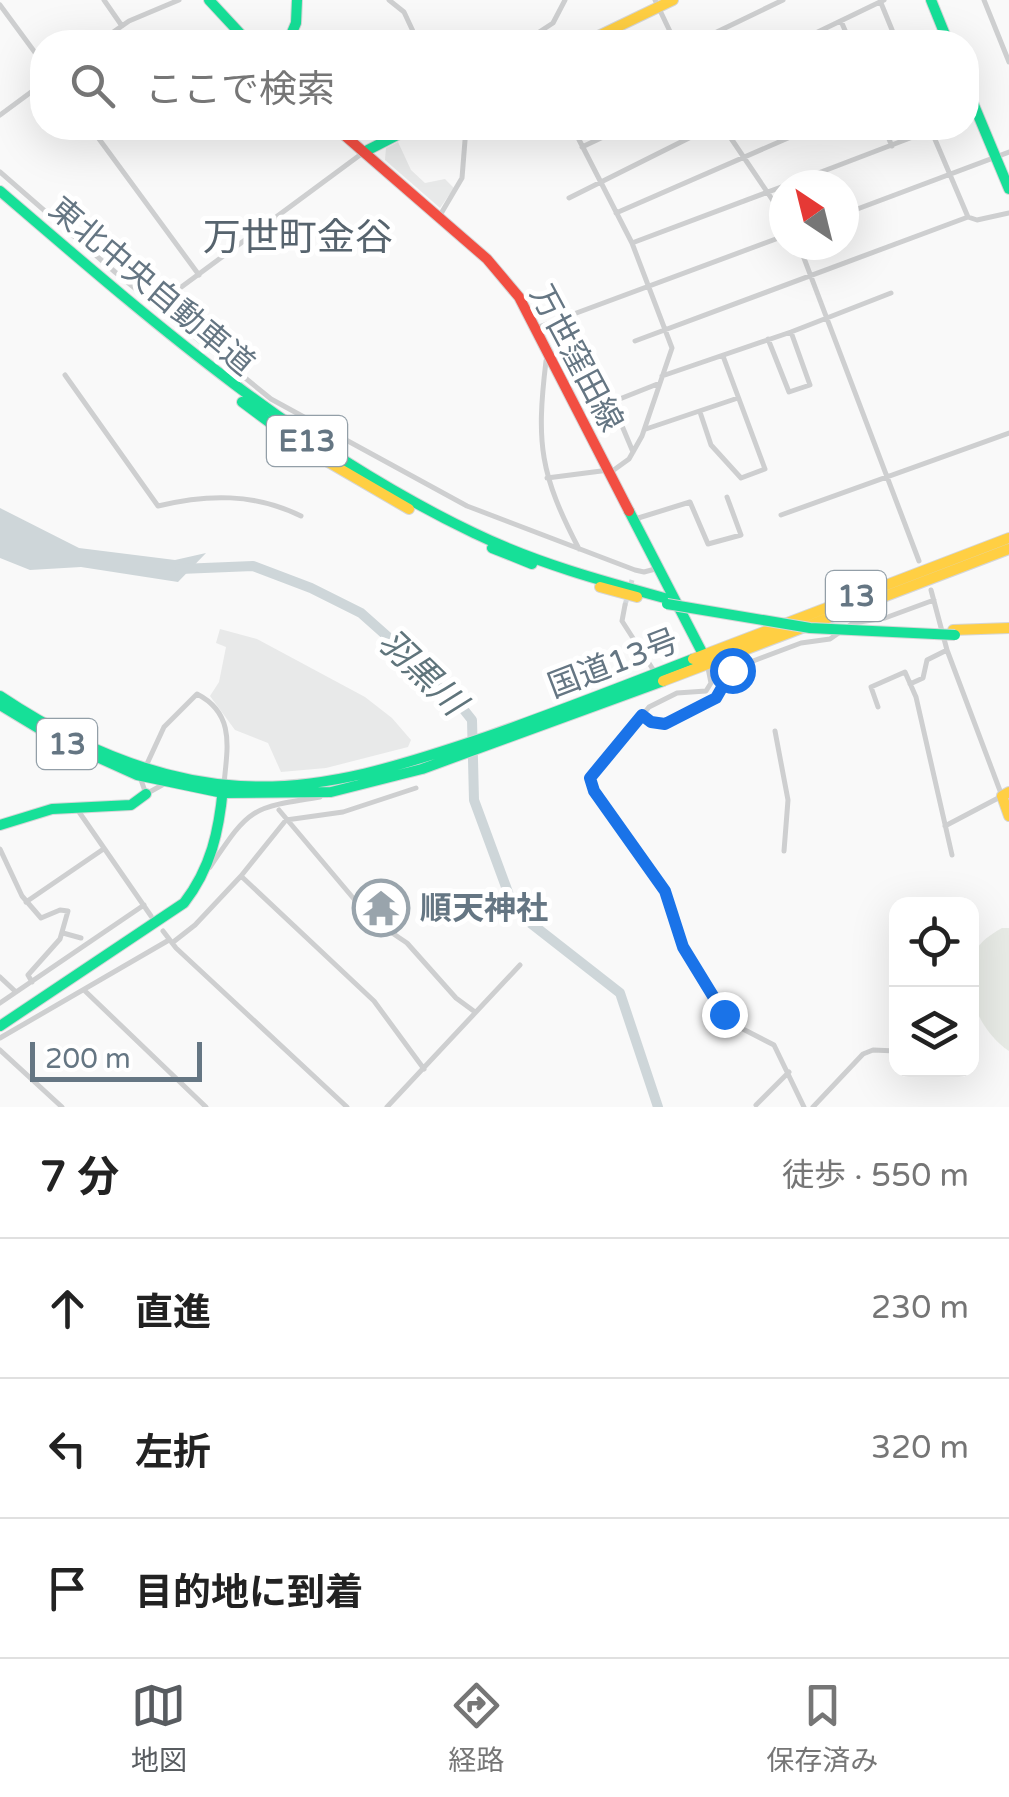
<!DOCTYPE html>
<html lang="ja">
<meta charset="utf-8">
<style>
body{margin:0;font-family:"Varela Round","Noto Sans JP",sans-serif;background:#f2f2f2;color:#222}
.controls{position:absolute;right:30px;bottom:30px;display:grid;overflow:hidden;border-radius:20px;box-shadow:0 10px 40px #0002}
.controls button{width:90px;height:90px;display:grid;place-items:center;padding:0;border:0;border-bottom:2px solid #e0e0e0;background:#fff;color:#222;font:50px sans-serif}
.compass{position:absolute;left:769px;top:170px;width:90px;height:90px;border-radius:50%;background:#fff;box-shadow:0 10px 40px #0002;rotate:325deg}
.scale{position:absolute;left:30px;bottom:25px;width:172px;box-sizing:border-box;padding-left:10px;border:5px solid #657683;border-top:0;font-size:28px;line-height:35px;white-space:nowrap;color:#657683;-webkit-text-stroke:8px #fff;paint-order:stroke}
.stop{position:absolute;width:30px;height:30px;margin:-22px;border:8px solid #1a73e8;border-radius:50%;background:#fff}
.stop.end{background:#1a73e8;border-color:#fff;box-shadow:0 2px 10px #0008}
.list{margin:0;padding:0;list-style:none}
h2{display:flex;justify-content:space-between;align-items:center;height:130px;margin:0;padding:0 40px;font-size:42px}
h2 small{font-size:32px;font-weight:400;color:#767676}
.list li{display:grid;grid-template-columns:65px 1fr auto;gap:30px;align-items:center;box-sizing:border-box;height:140px;padding:0 40px;border-top:2px solid #e0e0e0}
.list b{display:block;font-size:38px;white-space:nowrap}
.list em{font-size:32px;font-style:normal;color:#767676}
.icon{flex:none;width:55px;height:55px;fill:none;stroke:currentColor;stroke-width:2;stroke-linecap:round;stroke-linejoin:round}
.map{position:relative;flex:none;width:1009px;height:1107px;overflow:hidden}
.search{position:absolute;background:#fff;box-shadow:0 10px 40px #0002;left:30px;right:30px;top:30px;height:110px;display:flex;align-items:center;gap:25px;box-sizing:border-box;padding:0 35px;border-radius:40px;color:#767676;font-size:38px}
.sheet{height:550px;background:#fff}
nav{display:flex;justify-content:space-around;align-items:center;box-sizing:border-box;height:140px;border-top:2px solid #e0e0e0;background:#fff;font-size:28px;color:#767676}
nav a{display:grid;justify-items:center;gap:5px}
nav .on{color:#585c60}
.map>svg:first-child{display:block}
.built{fill:#e8e9e9}
.green{fill:#e8ebe6}
.water{fill:#ced6d9}
.lines{fill:none;stroke-linecap:round;stroke-linejoin:round}
.river{stroke:#ced6d9;stroke-width:10}
.street-tunnel{stroke:#d4d8dc;stroke-width:5;stroke-dasharray:5 2.5;stroke-linecap:butt}
.fast-casing{stroke:#d5d6d7;stroke-width:12}
.slow-casing{stroke:#d5d6d7;stroke-width:12}
.jam-casing{stroke:#d5d6d7;stroke-width:12}
.street{stroke:#cecfd0;stroke-width:5}
.fast{stroke:#16e098;stroke-width:10}
.slow{stroke:#ffcf43;stroke-width:10}
.jam{stroke:#f24e42;stroke-width:10}
.fast-bridge-casing{stroke:#d5d6d6;stroke-width:12;stroke-linecap:butt}
.fast-bridge{stroke:#16e098;stroke-width:10}
.route{stroke:#1a73e8;stroke-width:12}
.labels{text-anchor:middle;stroke-width:10;stroke-linejoin:round;paint-order:stroke}
.shield{fill:#fff;stroke:#939fa8;stroke-width:2.5}
.shield-label{font-size:30px;font-weight:bold;fill:#657683}
.street-label{font-size:32px;fill:#657683;stroke:#fff}
.poi-label{font-size:32px;font-weight:bold;fill:#657683;stroke:#fff;text-anchor:start}
.water-label{font-size:35px;font-style:italic;fill:#60757c;stroke:#fff}
.quarter-label{font-size:38px;fill:#57646e;stroke:#fff}
</style>
<div class="map">
<svg width="1009" height="1107" viewBox="0 0 1009 1107">
<rect width="100%" height="100%" fill="#f9f9f9"/>
<path class="built" d="M398 142 411 170 425 183 445 179 454 188 440 208 385 160 386 148Z
M220 629 257 639 365 697 392 718 411 740 408 747 326 768 281 772 268 743 235 730 210 696 219 682 226 647 216 643Z"/>
<path class="green" d="M1002 928H1009V1051C981 1033 959 987 974 954 980 941 990 935 1002 928Z"/>
<path class="water" d="M0 508 79 548 175 560 206 553 178 582 81 567 30 570 0 558Z"/>
<g class="lines">
<path class="river" d="M180 569 253 566 311 588 361 613 424 669 436 686 449 691 472 720 474 800 509 895 519 914 620 993 658 1107"/>
<path class="street-tunnel" d="M625 605 632 580"/>
<g class="fast-casing">
<path id="fast" d="M209 0 248 42
M931 0 948 42
M288 42 296 23 297 0
M966 86 1009 189
M364 152 411 128
M0 191C148 318 296 448 474 533 536 563 602 581 668 599
M242 402 277 428
M629 511 705 658
M492 548 532 564
M0 696C72 744 152 781 240 786 325 791 406 764 486 737 555 713 624 686 693 659
M0 705 53 737 137 775 223 793 331 792 422 769 663 681
M0 825 52 809 131 805 146 794
M0 1026 184 903C211 868 219 831 223 788"/>
</g>
<g class="slow-casing">
<path id="slow" d="M586 42 673 0
M311 452 409 509
M600 587 637 597
M953 630 1009 628
M693 659 1009 538
M663 681 1009 549
M1009 792 1002 796 1009 816"/>
</g>
<g class="jam-casing">
<path id="jam" d="M336 128 487 259 519 297 629 511"/>
</g>
<path class="street" d="M104 0 122 26
M389 0 404 12 418 42
M655 0 675 42
M984 0 1009 62
M881 3 897 42
M0 5 42 62
M841 21 850 42
M99 42 129 21 179 0
M524 42 553 23 565 0
M696 42 783 0
M797 42 884 0
M0 115 42 84
M91 128 199 275
M573 128 632 243 672 348 642 436 629 459 611 472
M724 128 784 217
M884 128 892 146
M931 130 968 217
M386 140 387 128
M582 147 622 128
M0 172 115 272 271 399 467 506 635 570 644 572 659 568
M787 185 931 130
M569 198 709 128
M616 213 811 128
M844 214 1009 152
M439 217 462 178 466 128
M632 243 784 186
M799 245 919 561
M157 305 364 152
M536 328 784 236
M768 339 789 392 810 385 791 332
M635 341 968 217 977 220 1009 213
M550 355 546 361C536 444 540 474 579 549
M65 375 158 506C207 494 254 493 301 516
M662 376 791 332 891 293
M700 412 711 445 741 478 765 469 723 356
M646 429 738 398
M633 452 612 402 660 383
M547 478 609 470
M781 515 1009 433
M635 519 690 502 708 544 741 535 727 497
M931 590 947 650 1002 796 945 826
M625 605 622 621 654 671
M707 663 711 683 706 691 677 693 649 707 615 750 594 771 591 785 665 891 683 947 719 1006 739 1027 774 1045 804 1107
M910 684 923 678 927 660 947 650
M878 707 871 687 905 672 916 697 952 855
M642 715 651 722 665 724 716 698 732 669 801 643 830 639 853 623 885 618 934 600
M775 731 788 800 784 851
M146 766 164 727 197 694C236 714 227 749 224 784
M140 777 146 794 164 784
M77 809 151 916
M279 810 370 918 407 943 456 998 475 1012
M0 849 22 896 41 918 60 910 68 911 60 939 28 975 32 982
M210 867C250 808 249 808 320 797
M241 876 374 1001 424 1069
M26 902 102 850
M163 931 176 948 347 1107
M63 933 81 938
M172 943 195 925 241 876 286 820 343 812 416 788
M0 977 16 992
M892 986 896 994
M84 990 206 1107
M0 1003 144 905
M0 1038 169 940
M0 1050 62 1107
M756 1105 789 1072
M387 1107 520 965
M813 1107 863 1054 873 1050 896 1051"/>
<use href="#fast" class="fast"/>
<use href="#slow" class="slow"/>
<use href="#jam" class="jam"/>
<g class="fast-bridge-casing">
<path id="fast-bridge" d="M667 604 810 628 955 635"/>
</g>
<use href="#fast-bridge" class="fast-bridge"/>
</g>
<g class="lines">
<path class="route" d="M724 1014 683 947 665 891 594 791 590 778 642 715 651 722 665 724 708 702 716 698 732 670"/>
</g>
<defs>
<g id="temple-ring" transform="scale(2.875)"><circle r="9.5" fill="#fff" stroke="#99a4ac" stroke-width="1.5"/><path d="M0-6L5-2H3V0L6.5 2.5H4V6H1.5V3h-3V6H-4V2.5H-6.5L-3 0V-2H-5Z" fill="#99a4ac"/></g>
</defs>
<g fill-rule="evenodd">
<use href="#temple-ring" x="381" y="908"/>
</g>
<g class="labels">
<g class="shield">
<rect x="267" y="416" width="80" height="50" rx="8"/>
<rect x="826" y="571" width="60" height="50" rx="8"/>
<rect x="37" y="719" width="60" height="50" rx="8"/>
</g>
<g class="shield-label">
<text x="307" y="451">E13</text>
<text x="856" y="606">13</text>
<text x="67" y="754">13</text>
</g>
<g class="street-label">
<text transform="translate(152 286) rotate(40)" y="11">東北中央自動車道</text>
<text transform="translate(577 358) rotate(62)" y="11">万世窪田線</text>
<text transform="translate(613 663) rotate(-21)" y="11">国道13号</text>
</g>
<g class="poi-label">
<text x="420" y="919">順天神社</text>
</g>
<g class="water-label">
<text transform="translate(422 672) rotate(44)" y="12">羽黒川</text>
</g>
<g class="quarter-label">
<text x="298" y="250">万世町金谷</text>
</g>
</g>
</svg>
<div class="controls">
<button><svg class="icon" aria-label="locate" viewBox="0 0 24 24"><circle cx="12" cy="12" r="6"/><path d="M12 2v4M12 18v4M2 12h4M18 12h4"/></svg></button>
<button><svg class="icon" aria-label="layers" viewBox="0 0 24 24"><path d="M12 4l9 5-9 5-9-5zM3 14l9 5 9-5"/></svg></button>
</div>
<svg class="compass" viewBox="-18 -18 36 36"><path d="M0-13l5 13h-10z" fill="#e53935"/><path d="M0 13l5-13h-10z" fill="#767676"/></svg>
<div class="scale">200 m</div>
<div class="stop" style="left:732px;top:670px"></div>
<div class="stop end" style="left:724px;top:1014px"></div>
<div class="search"><svg class="icon" aria-label="search" viewBox="0 0 24 24"><circle cx="10" cy="10" r="6"/><path d="M15 15l6 6"/></svg>ここで検索</div>
</div>
<section class="sheet">
<h2>7 分<small>徒歩 · 550 m</small></h2>
<ul class="list">
<li><svg class="icon" aria-label="ahead" viewBox="0 0 24 24"><path d="M12 20V5M6 11l6-6 6 6"/></svg><div><b>直進</b></div><em>230 m</em></li>
<li><svg class="icon" aria-label="left" viewBox="0 0 24 24"><path d="M17 20v-9H6M10 6l-5 5 5 5"/></svg><div><b>左折</b></div><em>320 m</em></li>
<li><svg class="icon" aria-label="arrive" viewBox="0 0 24 24"><path d="M6 21V4h12l-3 4 3 4H6"/></svg><div><b>目的地に到着</b></div></li>
</ul>
</section>
<nav>
<a class="on"><svg class="icon" aria-label="map" viewBox="0 0 24 24"><path d="M3 6l6-2 6 2 6-2v14l-6 2-6-2-6 2zM9 4v14M15 6v14"/></svg>地図</a>
<a><svg class="icon" aria-label="directions" viewBox="0 0 24 24"><path d="M12 3l9 9-9 9-9-9zM9 14v-3h6M13 9l2 2-2 2"/></svg>経路</a>
<a><svg class="icon" aria-label="saved" viewBox="0 0 24 24"><path d="M7 4h10v16l-5-4-5 4z"/></svg>保存済み</a>
</nav>
